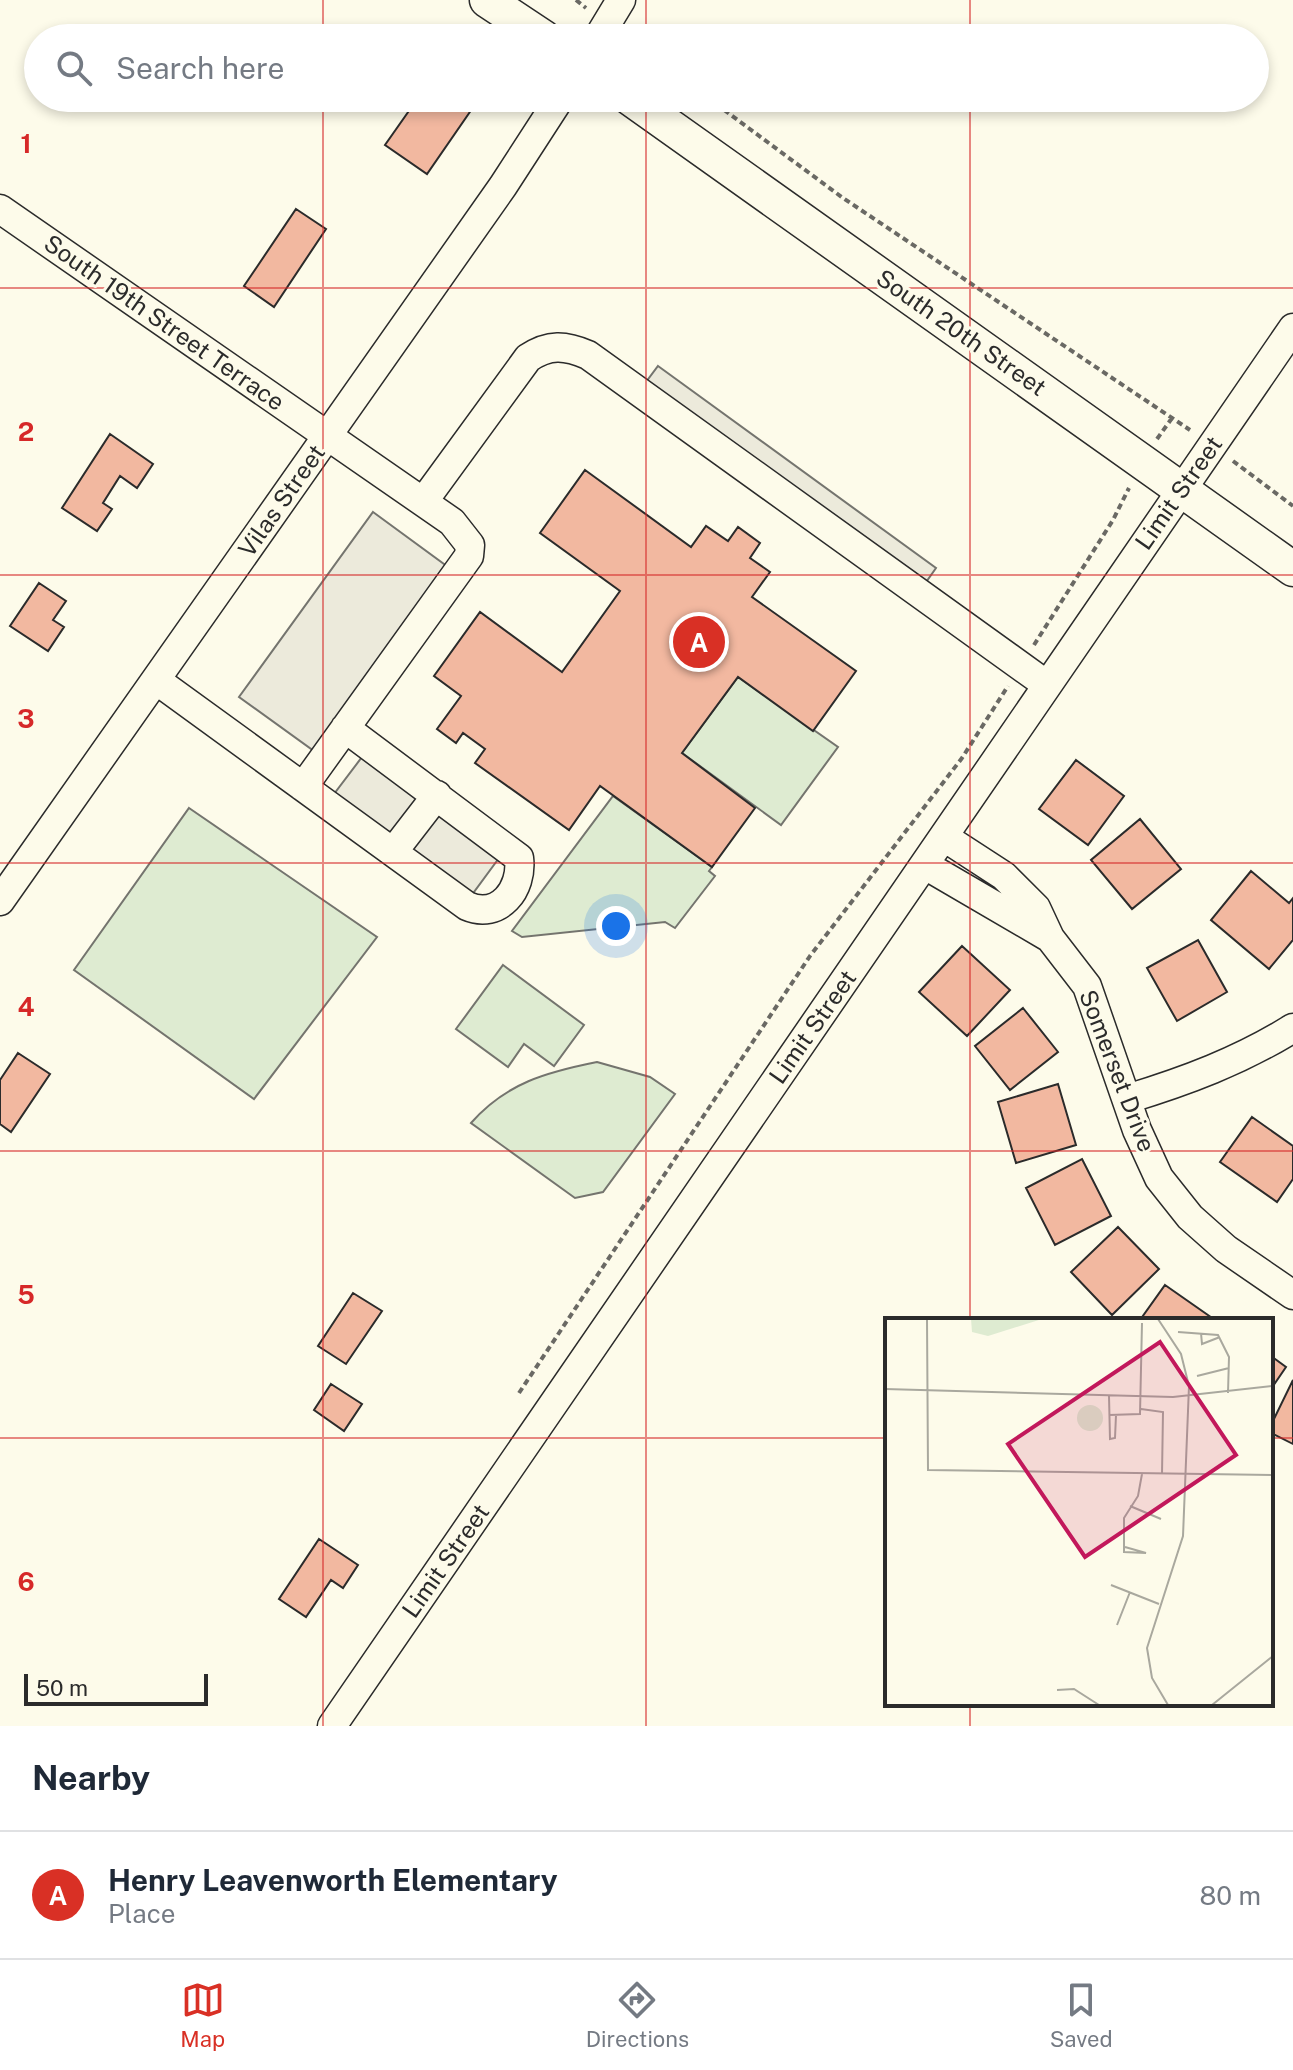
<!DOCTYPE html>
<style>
body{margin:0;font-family:"Public Sans",sans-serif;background:#f6f6f7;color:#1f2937}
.scale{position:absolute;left:24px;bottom:20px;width:184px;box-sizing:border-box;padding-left:8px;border:4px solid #2b2b2b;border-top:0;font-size:22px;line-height:28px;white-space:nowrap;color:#2b2b2b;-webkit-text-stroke:6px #fdfbea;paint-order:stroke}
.you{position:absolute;left:616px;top:926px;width:28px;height:28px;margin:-20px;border:6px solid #fff;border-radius:50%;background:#1a73e8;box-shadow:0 0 0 12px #1a73e833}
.badge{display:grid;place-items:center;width:52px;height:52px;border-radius:50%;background:#d93025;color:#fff;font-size:26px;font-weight:700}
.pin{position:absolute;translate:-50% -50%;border:4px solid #fff;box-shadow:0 2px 8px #0006}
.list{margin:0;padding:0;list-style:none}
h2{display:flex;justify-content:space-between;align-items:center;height:104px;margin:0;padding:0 32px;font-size:34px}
h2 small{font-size:26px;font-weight:400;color:#747a83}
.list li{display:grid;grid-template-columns:52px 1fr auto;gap:24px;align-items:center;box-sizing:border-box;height:128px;padding:0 32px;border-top:2px solid #e0e1e3}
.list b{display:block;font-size:30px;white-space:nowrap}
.list p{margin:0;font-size:26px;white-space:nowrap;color:#747a83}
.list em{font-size:26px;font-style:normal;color:#747a83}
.icon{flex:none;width:44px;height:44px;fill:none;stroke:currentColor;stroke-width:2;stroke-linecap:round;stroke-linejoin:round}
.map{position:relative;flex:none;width:1293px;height:1726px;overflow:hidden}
.search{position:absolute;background:#fff;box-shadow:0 4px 12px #0003;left:24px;right:24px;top:24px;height:88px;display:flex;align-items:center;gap:20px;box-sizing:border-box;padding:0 28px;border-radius:44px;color:#747a83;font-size:30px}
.sheet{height:232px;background:#fff}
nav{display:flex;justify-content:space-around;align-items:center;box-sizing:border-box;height:112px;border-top:2px solid #e0e1e3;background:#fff;font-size:22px;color:#747a83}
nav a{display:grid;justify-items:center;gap:4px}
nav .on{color:#d93025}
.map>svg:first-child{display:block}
.green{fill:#deebd1;stroke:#74746e;stroke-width:2}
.parking{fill:#eceadb;stroke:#74746e;stroke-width:2}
.building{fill:#f2b8a0;stroke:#2b2b2b;stroke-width:2}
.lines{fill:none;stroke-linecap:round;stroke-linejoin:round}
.minor-casing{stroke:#2b2b2b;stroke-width:31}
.major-casing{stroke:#2b2b2b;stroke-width:37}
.path{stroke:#6a6964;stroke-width:4;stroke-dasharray:6 4;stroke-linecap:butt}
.minor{stroke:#fdfbea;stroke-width:28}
.major{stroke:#fdfbea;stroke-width:34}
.grid{fill:none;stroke:#d62828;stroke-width:2;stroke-opacity:0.55}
.labels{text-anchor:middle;stroke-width:6;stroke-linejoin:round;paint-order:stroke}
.street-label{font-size:24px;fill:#2b2b2b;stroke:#fdfbea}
.inset-road{fill:none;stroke:#a9a89e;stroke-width:2}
.view{fill:#c2185b;fill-opacity:0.15;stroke:#c2185b;stroke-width:4}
.inset-edge{fill:none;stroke:#2b2b2b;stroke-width:4}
.grid-label{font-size:26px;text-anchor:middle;font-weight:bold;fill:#d62828;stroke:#fdfbea;stroke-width:6;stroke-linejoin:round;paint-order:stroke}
</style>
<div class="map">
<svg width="1293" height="1726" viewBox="0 0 1293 1726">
<rect width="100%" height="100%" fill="#fdfbea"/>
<path class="green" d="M738 677 838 747 781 825 682 753Z
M613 796 712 867 709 871 715 876 675 928 665 922 522 937 512 931Z
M189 808 377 937 254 1099 74 970Z
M503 965 584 1025 554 1066 524 1044 508 1067 456 1029Z
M597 1062 650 1077 675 1094 603 1192 575 1198 471 1123C506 1083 547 1072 597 1062Z"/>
<path class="parking" d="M658 366 936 568 924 585 646 382Z
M373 512 448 567 314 751 239 697Z
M362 757 499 858 471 896 334 794Z"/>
<path class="building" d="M418 98 432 105 436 98H463L474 106 427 174 385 145Z
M296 209 326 229 274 307 244 286Z
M110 434 153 464 137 488 120 476 103 503 112 509 97 531 62 508Z
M585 470 691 547 706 526 728 541 738 527 760 543 750 558 770 572 752 597 856 671 813 731 738 677 682 753 755 808 712 867 600 786 569 830 475 763 485 749 463 733 456 743 437 729 461 696 434 676 480 612 562 672 620 591 540 533Z
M39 583 66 601 53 620 64 627 48 651 10 626Z
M1076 760 1124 796 1088 845 1039 809Z
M1140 819 1181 869 1132 909 1091 860Z
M1251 871 1289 903 1293 898V940L1269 969 1211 920Z
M1198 940 1227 992 1177 1021 1147 968Z
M962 946 1010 990 967 1036 919 992Z
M1023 1008 1058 1052 1010 1090 975 1046Z
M18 1053 50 1074 11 1132 0 1124V1080Z
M1058 1084 1076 1145 1016 1163 998 1102Z
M1252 1117 1293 1146V1179L1277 1202 1220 1162Z
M1082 1159 1111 1216 1055 1245 1026 1188Z
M1118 1227 1159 1269 1112 1315 1071 1272Z
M1165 1285 1215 1320H1140Z
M353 1293 382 1311 346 1364 318 1346Z
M1271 1356 1286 1367 1271 1389Z
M1293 1380V1444L1271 1433V1425Z
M331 1384 362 1404 344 1431 314 1410Z
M319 1539 358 1565 343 1588 331 1580 306 1617 279 1599Z"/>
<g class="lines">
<g class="minor-casing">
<path id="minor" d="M598 38 621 0
M0 209 452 522 470 545 469 556 303 787
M423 502 528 358C549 344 565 345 588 355L1047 685
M156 680 467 906C499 920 523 889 519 858L345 728
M944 837 1004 876 1036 908 1050 938 1087 986 1137 1130 1159 1178 1190 1217 1226 1249 1293 1295
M393 852 437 795
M925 865 1050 938
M0 901 503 186 560 98
M1127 1099C1186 1081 1240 1061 1293 1028
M332 1726 1293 328"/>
</g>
<g class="major-casing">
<path id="major" d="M487 0 544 38
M630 98 1293 569"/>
</g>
<path class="path" d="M576 0 586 8
M708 98 843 198 1190 430
M1157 439 1172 418
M1233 461 1293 506
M1034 645 1113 520 1129 488
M519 1393 810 956 962 758 1008 686"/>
<use href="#minor" class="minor"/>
<use href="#major" class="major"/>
</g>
<path class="grid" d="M323 0V38M646 0V38M970 0V38M323 98V1726M646 98V1726M970 98V1320M0 288H1293M0 575H1293M0 863H1293M0 1151H1293M0 1438H887M1271 1438H1293M970 1704V1726"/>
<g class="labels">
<g class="street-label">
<text transform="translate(164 323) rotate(35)" y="8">South 19th Street Terrace</text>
<text transform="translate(961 333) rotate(35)" y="8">South 20th Street</text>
<text transform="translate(1179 493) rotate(-55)" y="8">Limit Street</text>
<text transform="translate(282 501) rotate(-55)" y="8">Vilas Street</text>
<text transform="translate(813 1027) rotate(-55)" y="8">Limit Street</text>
<text transform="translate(1117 1071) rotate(69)" y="8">Somerset Drive</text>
<text transform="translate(446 1561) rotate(-55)" y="8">Limit Street</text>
</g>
</g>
<g transform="translate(885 1318)">
<rect width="388" height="388" fill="#fdfbea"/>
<path d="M86 1H157L103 18 87 14ZM192 100a13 13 0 1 1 26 0a13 13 0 1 1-26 0Z" fill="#deebd1"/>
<path class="inset-road" d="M42 1 43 152 388 157M273 1 296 36 304 68 298 218 262 330 267 360 283 387M293 14 333 17 344 39 343 75M316 15 317 26 335 19M312 58 344 50M0 71 288 79 388 68M224 78 225 121 230 120 231 97M256 91 278 94 277 156M224 97 255 96 257 5M245 188 276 201M240 229 261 235 239 234V200L253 178 257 156M226 267 274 286M232 307 245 274M172 372 189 371 214 387M327 387 388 338"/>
<path class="view" d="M275 24 351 137 200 239 123 126Z"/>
<rect width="388" height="388" class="inset-edge"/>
</g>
<g class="grid-label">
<text x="26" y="153">1</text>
<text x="26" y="441">2</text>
<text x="26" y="728">3</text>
<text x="26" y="1016">4</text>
<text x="26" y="1304">5</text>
<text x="26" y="1591">6</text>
</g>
</svg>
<div class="scale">50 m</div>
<div class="you"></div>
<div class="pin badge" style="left:699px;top:642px">A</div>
<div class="search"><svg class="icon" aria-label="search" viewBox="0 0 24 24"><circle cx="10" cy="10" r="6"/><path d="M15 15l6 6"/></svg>Search here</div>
</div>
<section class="sheet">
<h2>Nearby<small></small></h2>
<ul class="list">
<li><span class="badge">A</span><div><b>Henry Leavenworth Elementary</b><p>Place</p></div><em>80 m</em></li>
</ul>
</section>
<nav>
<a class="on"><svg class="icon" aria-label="map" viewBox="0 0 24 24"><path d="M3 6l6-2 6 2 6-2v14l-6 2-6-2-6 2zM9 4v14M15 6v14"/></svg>Map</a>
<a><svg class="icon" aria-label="directions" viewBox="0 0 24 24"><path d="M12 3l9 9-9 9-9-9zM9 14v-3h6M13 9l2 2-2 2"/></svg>Directions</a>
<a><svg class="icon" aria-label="saved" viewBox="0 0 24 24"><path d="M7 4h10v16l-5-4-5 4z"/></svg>Saved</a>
</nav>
